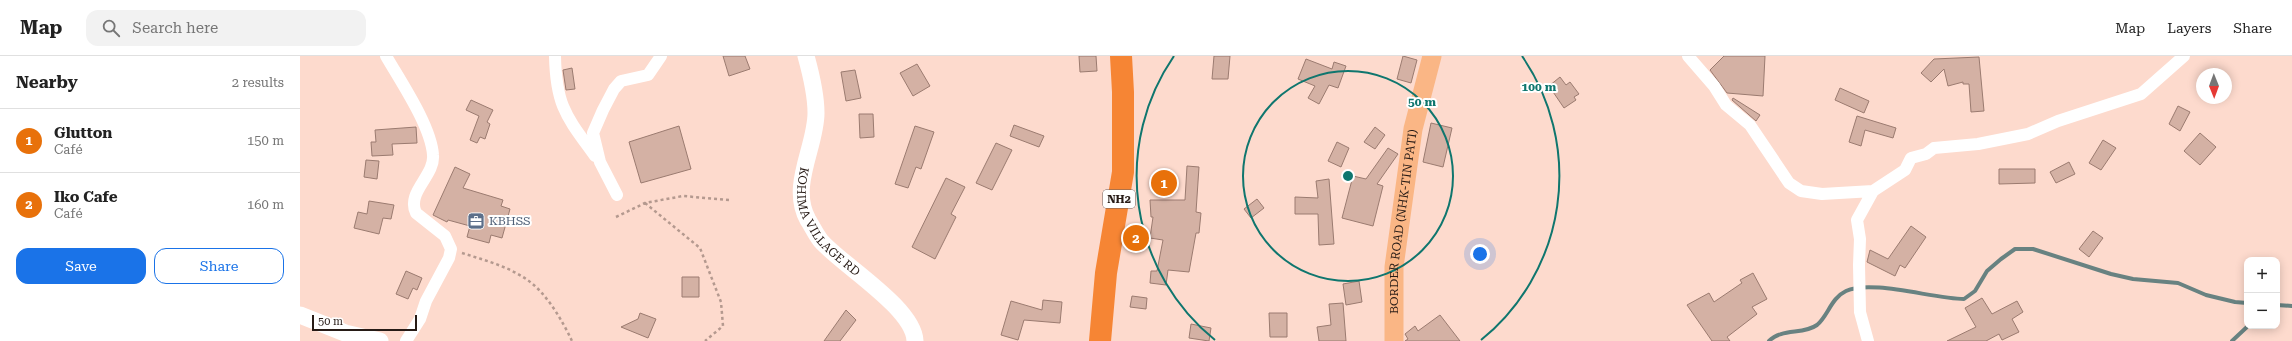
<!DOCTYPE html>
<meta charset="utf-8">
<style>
body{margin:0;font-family:"Roboto Serif",serif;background:#f2f2f2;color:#222}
.controls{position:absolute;right:12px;bottom:12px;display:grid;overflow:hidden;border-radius:8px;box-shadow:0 2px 10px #0003}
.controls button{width:36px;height:36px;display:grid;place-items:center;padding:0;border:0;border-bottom:1px solid #e0e0e0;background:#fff;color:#222;font:20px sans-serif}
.compass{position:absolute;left:1896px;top:12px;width:36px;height:36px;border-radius:50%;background:#fff;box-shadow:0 2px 10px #0003;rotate:179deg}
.scale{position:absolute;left:12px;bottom:10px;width:105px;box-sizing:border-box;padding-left:4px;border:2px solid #271b16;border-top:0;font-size:11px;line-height:14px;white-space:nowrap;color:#271b16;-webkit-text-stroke:3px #fff;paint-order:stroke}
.you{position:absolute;left:1180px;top:198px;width:14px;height:14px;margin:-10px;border:3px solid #fff;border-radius:50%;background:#1a73e8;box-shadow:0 0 0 6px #1a73e833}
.badge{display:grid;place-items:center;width:26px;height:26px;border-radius:50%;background:#1a73e8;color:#fff;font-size:13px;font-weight:700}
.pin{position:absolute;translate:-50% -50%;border:2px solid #fff;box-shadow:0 1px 4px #0006}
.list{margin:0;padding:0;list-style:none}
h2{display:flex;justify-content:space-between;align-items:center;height:52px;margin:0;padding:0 16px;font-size:17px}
h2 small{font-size:13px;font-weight:400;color:#767676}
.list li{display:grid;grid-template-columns:26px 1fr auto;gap:12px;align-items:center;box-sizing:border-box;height:64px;padding:0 16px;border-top:1px solid #e0e0e0}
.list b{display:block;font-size:15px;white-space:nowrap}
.list p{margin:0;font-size:13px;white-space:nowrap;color:#767676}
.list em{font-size:13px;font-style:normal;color:#767676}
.actions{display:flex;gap:8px;padding:12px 16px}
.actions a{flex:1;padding:9px 0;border:1px solid #1a73e8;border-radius:12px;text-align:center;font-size:14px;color:#1a73e8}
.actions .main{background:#1a73e8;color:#fff}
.icon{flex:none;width:22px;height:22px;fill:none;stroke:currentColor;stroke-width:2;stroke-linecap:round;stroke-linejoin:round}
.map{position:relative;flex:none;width:1992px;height:285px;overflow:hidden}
header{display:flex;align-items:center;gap:24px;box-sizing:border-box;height:56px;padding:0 20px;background:#fff;border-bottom:1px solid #e0e0e0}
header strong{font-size:19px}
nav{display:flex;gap:22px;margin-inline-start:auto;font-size:14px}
.search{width:280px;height:36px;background:#f2f2f2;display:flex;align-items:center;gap:10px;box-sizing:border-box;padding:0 14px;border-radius:12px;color:#767676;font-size:15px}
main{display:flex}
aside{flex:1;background:#fff}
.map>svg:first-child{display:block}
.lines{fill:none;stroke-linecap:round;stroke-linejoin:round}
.stream{stroke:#688281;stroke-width:4}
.building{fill:#d4b1a4;stroke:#9b7b70}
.path{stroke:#b4998f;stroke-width:2.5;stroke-dasharray:3 3;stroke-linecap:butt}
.street{stroke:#fff;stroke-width:12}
.secondary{stroke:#fff;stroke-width:17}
.primary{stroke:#fab685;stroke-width:19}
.highway{stroke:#f68534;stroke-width:22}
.ring{fill:none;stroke:#0f766e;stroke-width:2}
.labels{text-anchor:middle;stroke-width:4;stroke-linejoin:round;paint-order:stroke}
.shield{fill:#fff;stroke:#685f5c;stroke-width:1}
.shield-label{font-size:11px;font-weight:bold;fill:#271b16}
.street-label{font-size:12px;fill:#271b16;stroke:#fff}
.service-label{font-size:12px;fill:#4e5e75;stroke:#fff;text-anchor:start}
.centre{fill:#0f766e;stroke:#fff;stroke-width:2}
.ring-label{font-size:12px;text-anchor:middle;font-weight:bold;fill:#0f766e;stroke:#fff;stroke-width:4;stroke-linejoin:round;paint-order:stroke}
</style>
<header>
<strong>Map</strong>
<div class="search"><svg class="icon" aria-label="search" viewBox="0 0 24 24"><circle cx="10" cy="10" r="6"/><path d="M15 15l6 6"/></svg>Search here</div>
<nav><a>Map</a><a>Layers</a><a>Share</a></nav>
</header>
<main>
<aside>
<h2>Nearby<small>2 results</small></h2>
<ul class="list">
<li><span class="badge" style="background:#e8710a">1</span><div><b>Glutton</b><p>Café</p></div><em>150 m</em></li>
<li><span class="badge" style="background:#e8710a">2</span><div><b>Iko Cafe</b><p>Café</p></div><em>160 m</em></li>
</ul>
<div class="actions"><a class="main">Save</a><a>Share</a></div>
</aside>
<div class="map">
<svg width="1992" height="285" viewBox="0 0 1992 285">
<rect width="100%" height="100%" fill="#fddacd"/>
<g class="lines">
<path class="stream" d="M1977 249 1992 250
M1469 285C1482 272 1503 279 1517 269 1528 260 1531 242 1546 235 1571 223 1634 243 1664 243L1675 235 1687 215 1701 203 1715 193H1733L1811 218 1833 223 1878 227 1906 239 1935 246 1947 247
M1932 285 1948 270"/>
</g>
<path class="building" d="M423 0H445L450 13 429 20Z
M779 0H796L797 15 780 16Z
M914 0H930L928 23H912Z
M1103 0 1117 4 1111 27 1097 23Z
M1424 0H1465L1463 40 1427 37 1410 14Z
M1679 1 1684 55 1671 56 1669 28H1663V26L1648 30 1644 13 1631 26 1621 17 1634 3Z
M1006 3 1032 13 1034 6 1046 10 1038 32 1029 29 1019 48 1008 42 1015 30 998 23Z
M617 8 630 30 613 40 600 17Z
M272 12 275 33 266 34 263 14Z
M555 14 561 42 546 45 541 16Z
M1260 21 1266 29 1270 26 1279 38 1274 41 1276 44 1264 52 1249 30Z
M1540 32 1569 45 1564 57 1535 44Z
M1433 42 1460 59 1456 65 1432 44Z
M171 44 193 54 187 66 190 68 185 83 180 81 177 87 170 84 179 60 166 54Z
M1878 50 1890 56 1880 75 1869 68Z
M559 58H573L574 81 560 82Z
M1557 60 1596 72 1593 82 1565 74 1561 90 1549 86Z
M1131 67 1152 72 1143 111 1123 106Z
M714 69 744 80 739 91 710 80Z
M379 70 391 113 341 127 329 86Z
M615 70 634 76 621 113 616 111 608 132 595 128Z
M116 71 117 87 92 88 93 99 72 100 71 86H76L75 74Z
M1075 71 1085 79 1075 93 1064 86Z
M1900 77 1916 91 1900 109 1884 95Z
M1803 84 1816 92 1801 114 1789 107Z
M1037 86 1049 92 1041 111 1028 105Z
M696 87 712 94 692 134 676 127Z
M1088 92 1098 98 1077 128 1083 130 1073 170 1042 162 1053 120 1066 123Z
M66 104 79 105 77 123 64 121Z
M1769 106 1775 118 1756 127 1750 116Z
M887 110 899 111 896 156 901 157 899 177H896L889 216 868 214 866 229 850 227 851 215H857L863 184 850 182 853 161H851L850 144H885Z
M155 111 170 118 163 132 203 144 201 150 210 153 202 182 191 179 189 187 167 181 170 170 148 164 147 166 133 159Z
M1699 113H1735V127L1699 128Z
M646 122 665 131 651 158 656 161 635 203 612 191Z
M1029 123 1034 188 1019 189 1018 158H995V141L1018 142 1016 125Z
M957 143 964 152 951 162 944 153Z
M69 145 94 149 91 163 83 162 79 178 54 172 58 156 67 158Z
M1611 170 1626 181 1605 212 1600 209 1595 220 1567 206 1570 194 1588 203Z
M1793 175 1803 182 1789 201 1779 193Z
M106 215 122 222 117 234 113 232 108 243 96 238Z
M1453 217 1467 243 1452 251 1457 258 1427 281 1430 285H1412L1387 249 1409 237 1414 246 1442 227 1440 224Z
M382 221H399V241H382Z
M1059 225 1062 246 1046 249 1043 228Z
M832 240 847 242 846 253 830 251Z
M1682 242 1692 258 1717 245 1723 256 1712 263 1719 276 1702 284 1699 278 1686 285H1647L1676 271 1665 252Z
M743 244 762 246 760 267 724 264 718 284 701 279 711 245 742 254Z
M1043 247 1046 285H1019L1017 271 1031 269 1029 248Z
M546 254 556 264 540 285H524Z
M340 257 356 263 348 282 321 271 338 263Z
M969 257H987V281H970Z
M1140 259 1160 285H1105L1108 283 1105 278 1115 270 1118 275Z
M891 268 911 272 909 285 889 282Z"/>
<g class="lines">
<path class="path" d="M345 147 400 192 421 246 423 270 405 285
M316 161 345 147 383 140 429 144
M162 197C184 204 207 210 226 223 246 236 262 264 272 285"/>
<path class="street" d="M86 0C101 26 131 70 133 99 135 120 106 136 116 157L145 180 151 193 149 202 126 245 120 263 106 285
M255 0C256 51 267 61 295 100
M1388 0 1414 30 1426 49 1450 69 1489 127 1501 135 1522 138 1573 135 1605 114 1611 102 1626 98 1634 92 1678 88 1728 78 1758 65 1841 38 1884 0
M317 139 300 106 293 77 303 54 314 33 321 25 348 19 361 0
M1568 285 1560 256 1559 209 1560 183 1557 164 1573 135"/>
<g class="secondary">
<path id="s1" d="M506 0C511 18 516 38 516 57 516 91 489 130 508 164 512 170 516 179 521 185 542 209 614 252 615 285"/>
<path d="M0 259 45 277 80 285"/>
</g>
<path class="primary" id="s2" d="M1094 285V211L1113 73 1132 0"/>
<path class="highway" d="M800 285 806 217 823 116V36L821 0"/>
</g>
<g class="ring">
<circle cx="1048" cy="120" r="105"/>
<path d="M915 284A211 211 0 0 1 874 0M1222 0A211 211 0 0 1 1181 284"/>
</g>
<defs>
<g id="office-square" transform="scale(0.9)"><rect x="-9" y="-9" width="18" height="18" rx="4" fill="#5c6f8a" stroke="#fff"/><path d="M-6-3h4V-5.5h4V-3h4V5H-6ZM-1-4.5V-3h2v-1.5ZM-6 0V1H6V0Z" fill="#fff"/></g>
</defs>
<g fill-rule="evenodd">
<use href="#office-square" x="176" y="165"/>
</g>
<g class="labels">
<rect class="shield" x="803" y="134" width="32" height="18" rx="3"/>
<g class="shield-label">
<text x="819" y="147">NH2</text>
</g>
<g class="street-label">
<text dy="4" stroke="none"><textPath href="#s1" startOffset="178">KOHIMA VILLAGE RD</textPath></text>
<text dy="4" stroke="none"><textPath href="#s2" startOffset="120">BORDER ROAD (NHK-TIN PATI)</textPath></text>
</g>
<g class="service-label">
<text x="189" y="169">KBHSS</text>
</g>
</g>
<circle cx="1048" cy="120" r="6" class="centre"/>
<g class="ring-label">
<text x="1239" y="35">100 m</text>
<text x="1122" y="50">50 m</text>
</g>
</svg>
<div class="controls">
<button>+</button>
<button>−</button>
</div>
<svg class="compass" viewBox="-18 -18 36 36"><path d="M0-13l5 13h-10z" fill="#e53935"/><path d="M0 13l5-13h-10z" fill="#767676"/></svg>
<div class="scale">50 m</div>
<div class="you"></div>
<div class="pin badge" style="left:864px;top:127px;background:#e8710a">1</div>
<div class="pin badge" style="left:836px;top:182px;background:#e8710a">2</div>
</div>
</main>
